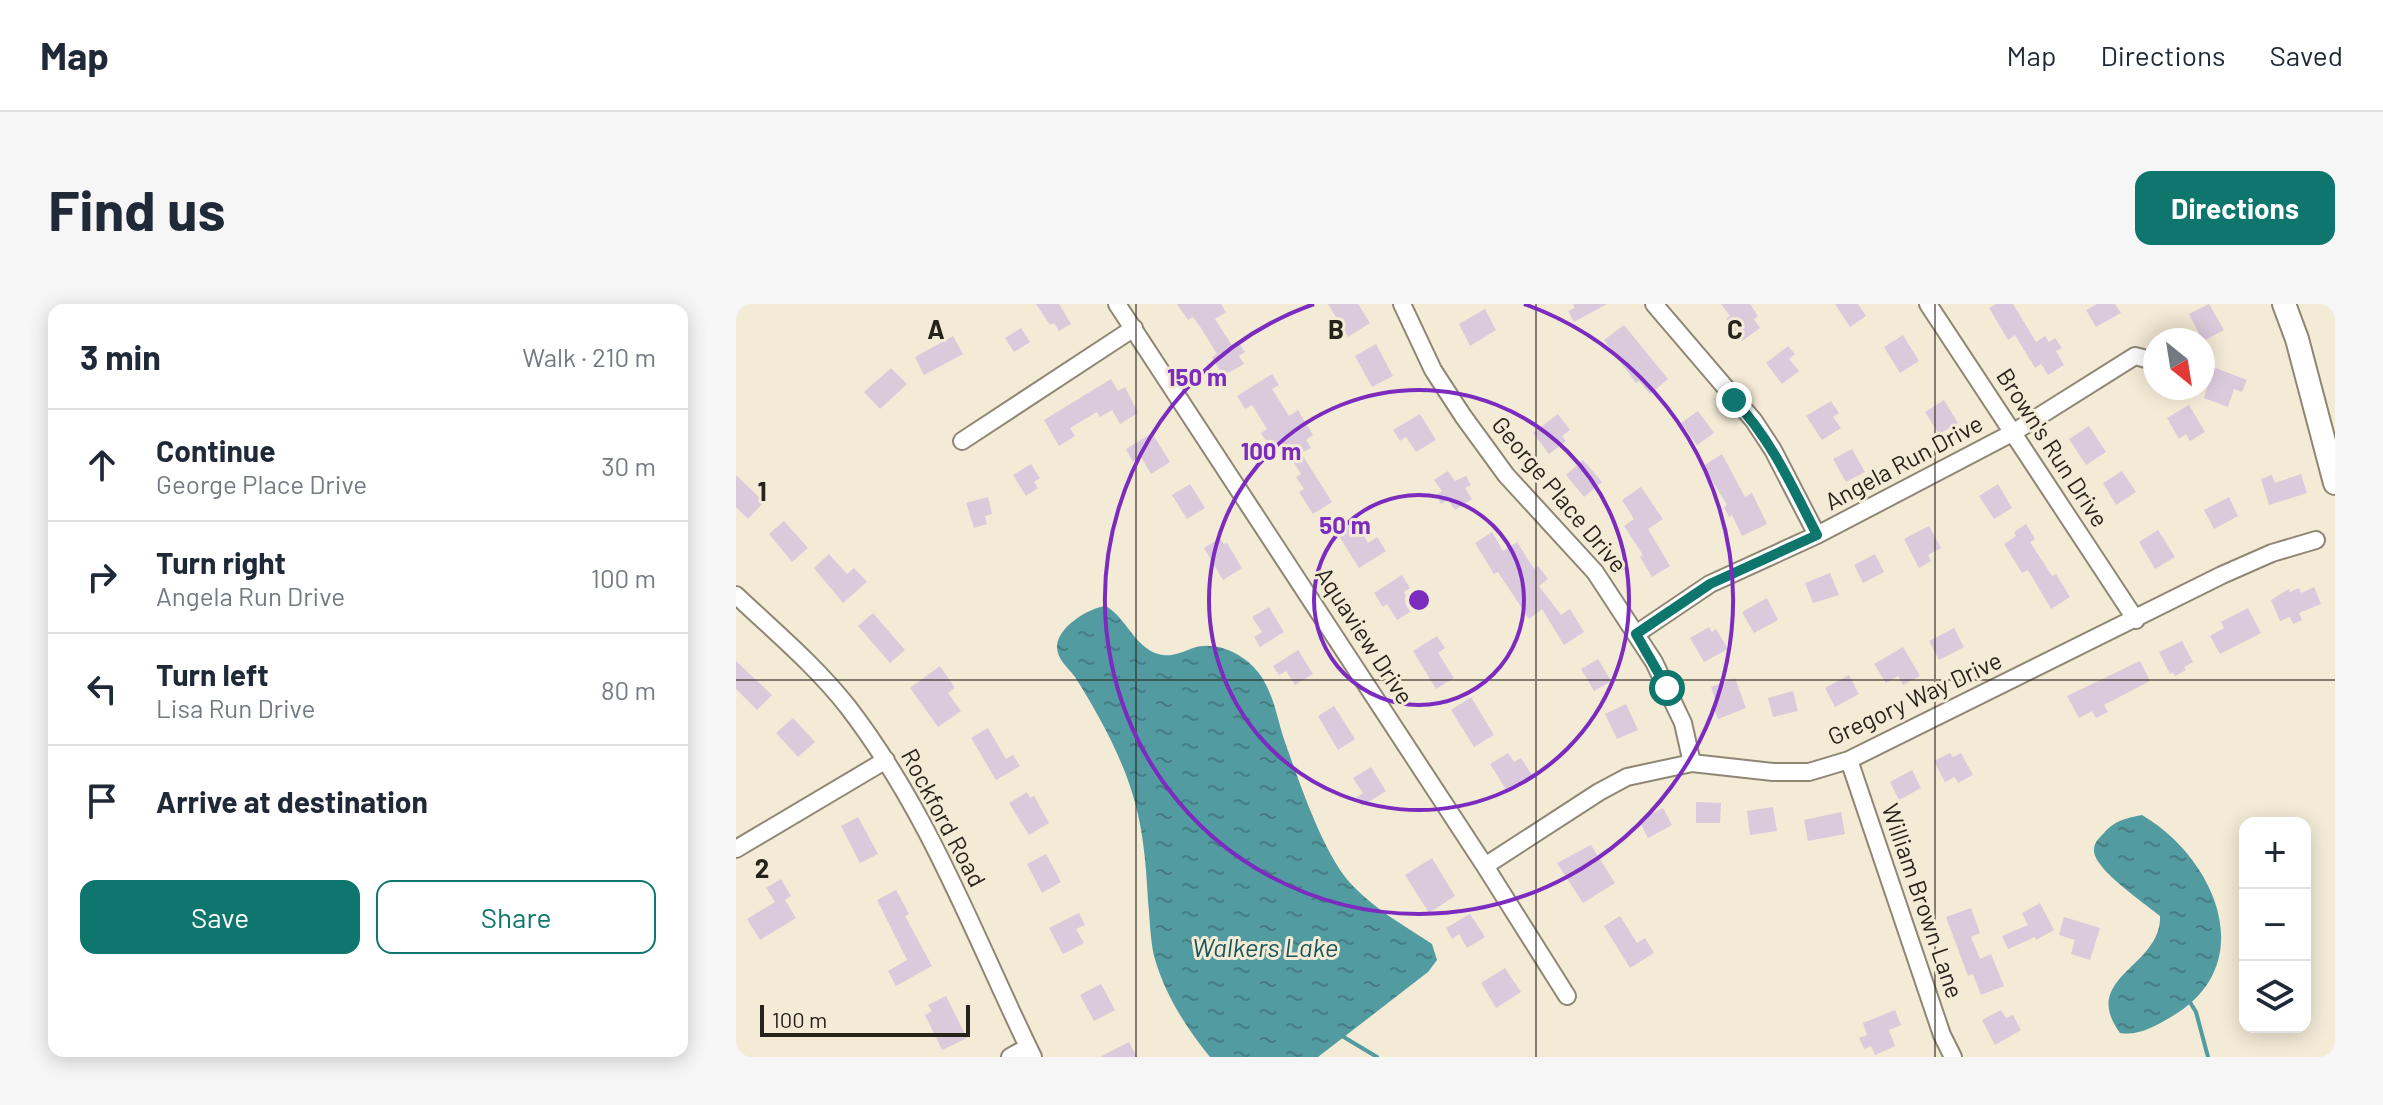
<!DOCTYPE html>
<meta charset="utf-8">
<style>
body{margin:0;font-family:Barlow,sans-serif;background:#f6f6f7;color:#1f2937}
.controls{position:absolute;right:24px;bottom:24px;display:grid;overflow:hidden;border-radius:16px;box-shadow:0 4px 20px #0003}
.controls button{width:72px;height:72px;display:grid;place-items:center;padding:0;border:0;border-bottom:2px solid #e0e1e3;background:#fff;color:#1f2937;font:40px sans-serif}
.compass{position:absolute;left:1407px;top:24px;width:72px;height:72px;border-radius:50%;background:#fff;box-shadow:0 4px 20px #0003;rotate:150deg}
.scale{position:absolute;left:24px;bottom:20px;width:210px;box-sizing:border-box;padding-left:8px;border:4px solid #26231b;border-top:0;font-size:22px;line-height:28px;white-space:nowrap;color:#26231b;-webkit-text-stroke:6px #f3ebd6;paint-order:stroke}
.stop{position:absolute;width:24px;height:24px;margin:-18px;border:6px solid #0f766e;border-radius:50%;background:#fff}
.stop.end{background:#0f766e;border-color:#fff;box-shadow:0 2px 8px #0008}
.list{margin:0;padding:0;list-style:none}
h2{display:flex;justify-content:space-between;align-items:center;height:104px;margin:0;padding:0 32px;font-size:34px}
h2 small{font-size:26px;font-weight:400;color:#747a83}
.list li{display:grid;grid-template-columns:52px 1fr auto;gap:24px;align-items:center;box-sizing:border-box;height:112px;padding:0 32px;border-top:2px solid #e0e1e3}
.list b{display:block;font-size:30px;white-space:nowrap}
.list p{margin:0;font-size:26px;white-space:nowrap;color:#747a83}
.list em{font-size:26px;font-style:normal;color:#747a83}
.actions{display:flex;gap:16px;padding:24px 32px}
.actions a{flex:1;padding:18px 0;border:2px solid #0f766e;border-radius:16px;text-align:center;font-size:28px;color:#0f766e}
.actions .main{background:#0f766e;color:#fff}
.icon{flex:none;width:44px;height:44px;fill:none;stroke:currentColor;stroke-width:2;stroke-linecap:round;stroke-linejoin:round}
.map{position:relative;flex:none;width:1599px;height:753px;overflow:hidden;border-radius:16px}
header{display:flex;align-items:center;gap:48px;box-sizing:border-box;height:112px;padding:0 40px;background:#fff;border-bottom:2px solid #e0e1e3}
header strong{font-size:38px}
nav{display:flex;gap:44px;margin-inline-start:auto;font-size:28px}
.intro{display:flex;align-items:center;justify-content:space-between;box-sizing:border-box;height:192px;padding:0 48px}
h1{margin:0;font-size:56px}
.button{padding:20px 36px;border-radius:16px;background:#0f766e;color:#fff;font-size:28px;font-weight:700}
main{display:flex;gap:48px;padding:0 48px}
aside{flex:1;background:#fff;border-radius:16px;box-shadow:0 4px 20px #0003}
.map>svg:first-child{display:block}
.water{fill:url(#water-ripples)}
.lines{fill:none;stroke-linecap:round;stroke-linejoin:round}
.stream{stroke:#529ba1;stroke-width:4}
.building{fill:#dbcadb}
.street-casing{stroke:#8f8774;stroke-width:20}
.secondary-casing{stroke:#8f8774;stroke-width:26}
.street{stroke:#fff;stroke-width:16}
.secondary{stroke:#fff;stroke-width:22}
.route{stroke:#0f766e;stroke-width:10}
.grid{fill:none;stroke:#26231b;stroke-width:2;stroke-opacity:0.55}
.ring{fill:none;stroke:#7b2cbf;stroke-width:4}
.labels{text-anchor:middle;stroke-width:6;stroke-linejoin:round;paint-order:stroke}
.street-label{font-size:24px;fill:#26231b;stroke:#f3ebd6}
.water-label{font-size:26px;font-style:italic;fill:#19575c;stroke:#f3ebd6}
.grid-label{font-size:26px;text-anchor:middle;font-weight:bold;fill:#26231b;stroke:#f3ebd6;stroke-width:6;stroke-linejoin:round;paint-order:stroke}
.centre{fill:#7b2cbf;stroke:#f3ebd6;stroke-width:4}
.ring-label{font-size:24px;text-anchor:middle;font-weight:bold;fill:#7b2cbf;stroke:#f3ebd6;stroke-width:6;stroke-linejoin:round;paint-order:stroke}
</style>
<header>
<strong>Map</strong>
<nav><a>Map</a><a>Directions</a><a>Saved</a></nav>
</header>
<div class="intro"><h1>Find us</h1><a class="button">Directions</a></div>
<main>
<aside>
<h2>3 min<small>Walk · 210 m</small></h2>
<ul class="list">
<li><svg class="icon" aria-label="ahead" viewBox="0 0 24 24"><path d="M12 20V5M6 11l6-6 6 6"/></svg><div><b>Continue</b><p>George Place Drive</p></div><em>30 m</em></li>
<li><svg class="icon" aria-label="right" viewBox="0 0 24 24"><path d="M7 20v-9h11M14 6l5 5-5 5"/></svg><div><b>Turn right</b><p>Angela Run Drive</p></div><em>100 m</em></li>
<li><svg class="icon" aria-label="left" viewBox="0 0 24 24"><path d="M17 20v-9H6M10 6l-5 5 5 5"/></svg><div><b>Turn left</b><p>Lisa Run Drive</p></div><em>80 m</em></li>
<li><svg class="icon" aria-label="arrive" viewBox="0 0 24 24"><path d="M6 21V4h12l-3 4 3 4H6"/></svg><div><b>Arrive at destination</b></div></li>
</ul>
<div class="actions"><a class="main">Save</a><a>Share</a></div>
</aside>
<div class="map">
<svg width="1599" height="753" viewBox="0 0 1599 753">
<defs>
<pattern id="water-ripples" width="26" height="14" patternUnits="userSpaceOnUse" patternTransform="scale(2)"><rect width="26" height="14" fill="#529ba1"/><path d="M2 4q2-2 4 0t4 0M15 11q2-2 4 0t4 0" fill="none" stroke="#447e82"/></pattern>
</defs>
<rect width="100%" height="100%" fill="#f3ebd6"/>
<path class="water" d="M370 302C390 314 399 343 422 350 435 354 446 348 457 344 480 336 508 350 522 368 539 390 541 417 550 441 564 480 589 555 618 583 640 606 669 622 696 640L701 656 692 668 582 753H474C449 722 429 691 418 652 414 634 414 615 412 597 410 558 407 520 394 482 382 446 360 406 339 373 332 363 321 356 321 342 322 323 352 304 370 302Z
M1406 511C1479 554 1526 660 1435 713 1419 722 1403 732 1384 729 1343 673 1426 663 1424 612 1410 600 1357 565 1358 546 1358 539 1362 535 1367 530 1378 517 1389 514 1406 511Z"/>
<g class="lines">
<path class="stream" d="M1452 695 1460 708 1472 753
M606 732 641 753"/>
</g>
<path class="building" d="M300 0H323L335 20 323 27 318 19 314 21Z
M441 0H485L490 8 479 15 497 43 503 39 509 48 503 52 508 60 487 72 476 53 481 50 465 24 457 13 452 16Z
M592 0H622L634 19 612 33Z
M837 0H871L838 18 832 7 839 4Z
M985 0H1014L1022 12 1018 15 1024 24 1006 37 990 15 994 12Z
M1099 0H1122L1130 12 1114 23Z
M1260 0H1277L1300 38 1309 32 1313 38 1319 34 1326 44 1320 47 1328 61 1312 71 1305 60 1299 64 1279 31 1272 36 1253 4Z
M1361 0H1379L1385 9 1360 23 1350 6Z
M1473 0 1488 26 1467 37 1453 10Z
M749 5 760 26 734 42 723 20Z
M888 21 932 75 914 90 903 77 900 79 868 36Z
M285 24 294 38 278 48 269 34Z
M1167 31 1183 57 1164 69 1148 43Z
M217 32 227 50 188 71 179 53Z
M640 40 657 72 636 83 619 52Z
M1052 42 1059 50 1053 55 1063 67 1046 80 1030 59Z
M1472 61 1511 76 1506 88 1498 85 1492 103 1468 94 1473 78 1467 76Z
M155 64 171 80 144 105 128 88Z
M536 70 543 81 536 85 553 112 562 106 577 131 570 136 575 144 565 149 596 198 577 210 563 188 568 185 560 173 565 170 544 136 534 143 525 129 531 125 516 101 509 105 501 92Z
M375 75 382 87 389 83 402 109 384 120 376 106 364 113 361 108 334 124 339 132 323 142 308 116Z
M1208 96 1222 119 1203 130 1189 108Z
M1095 97 1103 109 1097 113 1105 124 1086 136 1070 112Z
M1453 101 1469 128 1454 137 1450 130 1443 135 1431 114Z
M962 107 978 129 961 141 945 119Z
M684 110 700 136 680 148 670 133 664 137 657 126Z
M822 110 834 126 826 132 830 137 813 150 797 129Z
M1353 122 1370 148 1350 161 1333 135Z
M416 129 434 158 415 170 405 153 397 158 390 145Z
M1116 145 1129 168 1110 178 1097 155Z
M986 150 1009 193 1016 189 1031 220 1006 232 996 211 993 213 988 203 991 201 967 162Z
M847 156 866 178 848 193 830 171Z
M295 160 304 174 298 178 302 184 290 192 277 171Z
M712 167 719 177 730 172 735 181 729 184 736 195 719 206 712 196 705 200 700 191 706 187 698 176Z
M1386 167 1400 188 1380 201 1367 179Z
M1565 170 1571 189 1533 201 1525 175 1536 171 1539 179Z
M0 171 28 198 12 215 0 203Z
M454 180 469 204 451 215 436 191Z
M1262 180 1276 204 1258 215 1243 192Z
M905 183 927 215 912 225 934 262 916 273 904 253 907 251 888 222 898 215 886 196Z
M252 193 256 210 249 212 251 220 238 224 230 199Z
M1493 193 1502 212 1478 225 1468 206Z
M48 217 72 244 56 258 33 230Z
M620 218 632 239 641 233 650 247 623 264 601 229Z
M1290 220 1299 235 1294 238 1316 272 1320 270 1334 293 1315 305 1292 266 1286 269 1268 240 1280 232 1278 228Z
M1193 222 1205 244 1192 251 1195 257 1183 264 1168 235Z
M1422 226 1439 253 1419 265 1403 238Z
M756 228 767 247 781 238 798 265 802 262 812 275 803 282 825 311 834 305 848 328 828 341 806 305 793 315 762 268 758 270 739 239Z
M484 234 488 240 491 239 506 264 487 276 468 244Z
M93 250 111 270 118 264 131 278 107 299 78 264Z
M1139 250 1148 268 1127 279 1118 261Z
M1094 269 1103 291 1077 299 1069 279Z
M666 271 674 284 668 288 679 305 661 316 651 300 647 303 638 289Z
M1578 283 1585 300 1563 309 1566 316 1557 320 1554 313 1544 317 1535 296 1553 285 1554 288 1563 284 1565 289Z
M1031 294 1042 316 1018 329 1006 308Z
M533 303 548 328 524 343 518 333 526 328 516 313Z
M1512 304 1525 329 1484 350 1474 332 1488 324 1485 318Z
M137 309 169 346 154 359 122 322Z
M973 323 976 328 980 325 992 345 968 358 954 334Z
M1218 324 1228 343 1203 356 1193 337Z
M701 332 709 344 702 349 718 374 700 385 677 347Z
M1446 337 1457 358 1448 363 1450 366 1439 372 1437 368 1434 370 1423 348Z
M1167 343 1184 372 1167 381 1162 372 1150 379 1138 360Z
M562 346 577 370 559 381 550 367 543 371 537 362Z
M862 355 875 377 858 387 845 365Z
M0 357 36 391 21 406 0 385Z
M1404 357 1414 377 1368 401 1372 408 1360 414 1356 407 1343 414 1331 392Z
M204 362 219 384 212 389 225 407 202 423 174 384Z
M1113 371 1123 390 1099 403 1089 384Z
M999 374 1010 404 982 415 977 402 981 400 975 383Z
M1057 387 1062 407 1037 413 1032 394Z
M735 393 758 431 738 443 715 406Z
M890 400 902 426 881 435 869 410Z
M598 402 619 435 602 446 582 412Z
M57 414 79 438 62 453 40 429Z
M252 424 270 455 277 451 284 462 260 476 235 434Z
M772 449 778 458 785 454 796 471 771 487 754 460Z
M1214 449 1217 453 1225 449 1237 471 1222 479 1219 473 1209 478 1198 457Z
M635 463 650 487 626 502 621 493 627 489 617 474Z
M1176 466 1185 484 1163 496 1154 478Z
M291 488 294 494 298 492 313 519 293 531 273 499Z
M960 498 985 499 984 519H960Z
M1037 503 1041 527 1014 531 1011 507Z
M927 504 936 521 912 534 903 516Z
M1105 508 1109 530 1072 537 1068 516Z
M122 513 142 550 124 559 105 522Z
M855 541 879 579 847 599 821 559Z
M310 550 325 578 306 589 291 560Z
M696 554 719 592 693 609 669 571Z
M45 575 55 592 49 596 60 614 24 636 11 615 39 598 30 584Z
M160 586 173 610 169 612 196 662 160 682 152 667 171 656 141 596Z
M1304 599 1318 626 1300 636 1299 633 1272 645 1266 632 1292 621 1286 609Z
M1235 604 1244 629 1235 633 1244 655 1255 650 1268 682 1245 691 1237 670 1232 672 1210 613Z
M343 609 349 621 340 625 348 639 327 650 313 624Z
M734 610 749 633 731 644 723 630 716 635 710 624Z
M884 612 901 639 909 634 918 649 894 664 868 622Z
M1328 613 1364 624 1354 656 1335 650 1339 636 1323 631Z
M769 664 785 688 760 704 745 679Z
M365 680 379 706 358 717 344 691Z
M210 692 231 734 206 746 189 711 196 707 192 701Z
M1159 706 1165 721 1153 726 1159 742 1139 751 1135 742 1128 745 1123 734 1131 731 1127 719Z
M1265 706 1270 714 1277 711 1285 726 1259 741 1246 716Z
M393 738 401 753H364Z"/>
<g class="lines">
<g class="street-casing">
<path id="street" d="M381 0 749 562 831 692
M666 0 697 66 727 112 770 171 859 268 918 358 947 419 956 459
M918 0 1018 117 1037 146 1081 231
M1192 0 1400 316
M226 137 398 24
M0 291C38 327 80 362 112 403 195 511 238 632 297 753
M900 330 974 280 1081 231 1278 128 1399 52 1414 56
M1113 456 1206 731 1217 753
M0 545 150 456
M749 562 863 488 891 473 956 459 1037 468H1073L1113 456 1486 271 1536 249 1580 236
M274 753 292 743"/>
</g>
<g class="secondary-casing">
<path id="secondary" d="M1548 0 1561 35 1599 179"/>
</g>
<use href="#street" class="street"/>
<use href="#secondary" class="secondary"/>
</g>
<g class="lines">
<path class="route" d="M931 384 900 330 974 280 1081 231C1057 184 1035 135 998 96"/>
</g>
<path class="grid" d="M400 0V753M800 0V753M1199 0V753M0 376H1599"/>
<g class="ring">
<circle cx="683" cy="296" r="105"/>
<circle cx="683" cy="296" r="210"/>
<path d="M788 0A314 314 0 1 1 578 0"/>
</g>
<g class="labels">
<g class="street-label">
<text transform="translate(1316 144) rotate(57)" y="8">Brown's Run Drive</text>
<text transform="translate(1168 159) rotate(-28)" y="8">Angela Run Drive</text>
<text transform="translate(823 191) rotate(50)" y="8">George Place Drive</text>
<text transform="translate(628 332) rotate(57)" y="8">Aquaview Drive</text>
<text transform="translate(1179 395) rotate(-25)" y="8">Gregory Way Drive</text>
<text transform="translate(207 514) rotate(62)" y="8">Rockford Road</text>
<text transform="translate(1186 597) rotate(71)" y="8">William Brown Lane</text>
</g>
<g class="water-label">
<text x="529" y="653">Walkers Lake</text>
</g>
</g>
<g class="grid-label">
<text x="200" y="35">A</text>
<text x="600" y="35">B</text>
<text x="999" y="35">C</text>
<text x="26" y="197">1</text>
<text x="26" y="574">2</text>
</g>
<circle cx="683" cy="296" r="12" class="centre"/>
<g class="ring-label">
<text x="461" y="82">150 m</text>
<text x="535" y="156">100 m</text>
<text x="609" y="230">50 m</text>
</g>
</svg>
<div class="controls">
<button>+</button>
<button>−</button>
<button><svg class="icon" aria-label="layers" viewBox="0 0 24 24"><path d="M12 4l9 5-9 5-9-5zM3 14l9 5 9-5"/></svg></button>
</div>
<svg class="compass" viewBox="-18 -18 36 36"><path d="M0-13l5 13h-10z" fill="#e53935"/><path d="M0 13l5-13h-10z" fill="#747a83"/></svg>
<div class="scale">100 m</div>
<div class="stop" style="left:931px;top:384px"></div>
<div class="stop end" style="left:998px;top:96px"></div>
</div>
</main>
